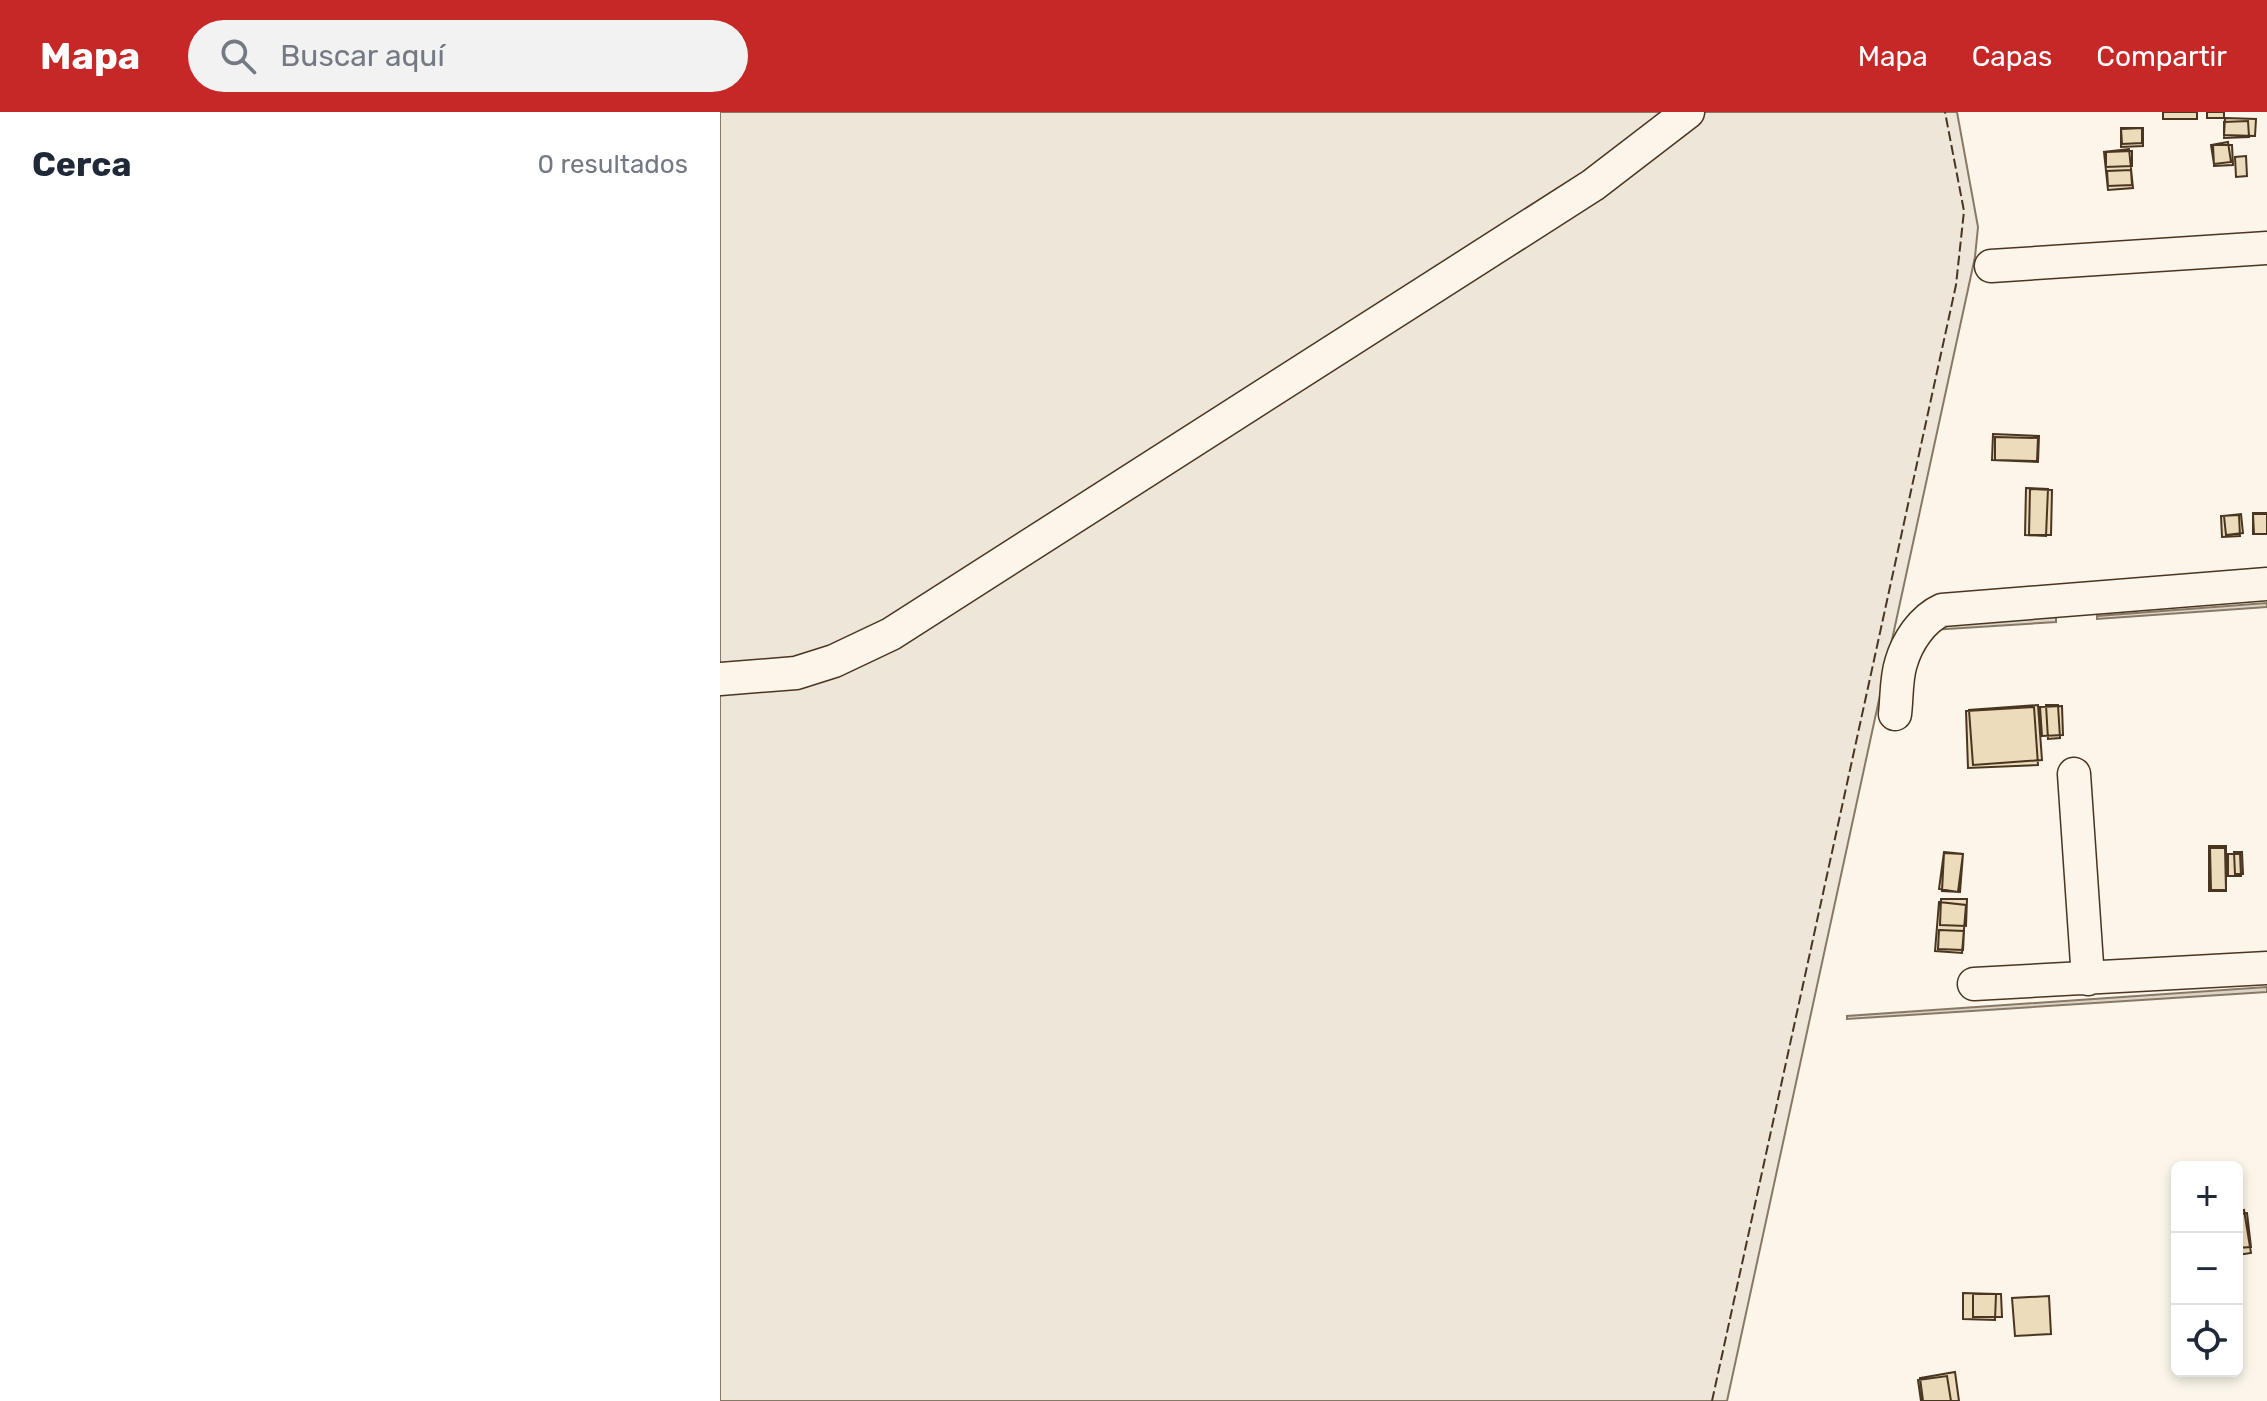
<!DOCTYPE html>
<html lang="es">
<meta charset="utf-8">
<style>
body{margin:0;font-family:Rubik,sans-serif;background:#f2f2f3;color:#1f2937}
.controls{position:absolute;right:24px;bottom:24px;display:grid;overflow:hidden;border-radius:12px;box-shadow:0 4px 12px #0003}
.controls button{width:72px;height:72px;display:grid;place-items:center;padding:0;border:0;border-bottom:2px solid #e0e1e3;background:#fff;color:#1f2937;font:40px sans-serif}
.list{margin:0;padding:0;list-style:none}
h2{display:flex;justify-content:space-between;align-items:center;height:104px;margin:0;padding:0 32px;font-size:34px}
h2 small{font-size:26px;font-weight:400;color:#747a83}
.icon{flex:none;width:44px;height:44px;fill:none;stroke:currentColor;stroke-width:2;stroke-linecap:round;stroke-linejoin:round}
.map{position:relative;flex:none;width:1547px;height:1289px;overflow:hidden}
header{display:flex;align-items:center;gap:48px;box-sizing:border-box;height:112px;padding:0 40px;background:#c62828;color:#fff}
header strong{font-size:38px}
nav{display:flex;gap:44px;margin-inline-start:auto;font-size:28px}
.search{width:560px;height:72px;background:#f2f2f3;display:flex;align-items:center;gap:20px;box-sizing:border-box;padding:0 28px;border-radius:44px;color:#747a83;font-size:30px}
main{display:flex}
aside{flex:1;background:#fff}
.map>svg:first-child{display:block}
.green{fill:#ede6d9;stroke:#887966;stroke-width:2}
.water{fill:#dcd4c6;stroke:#887966;stroke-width:2}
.building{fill:#ecdcbc;stroke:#4a3520;stroke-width:2}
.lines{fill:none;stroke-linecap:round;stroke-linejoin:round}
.minor-casing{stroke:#4a3520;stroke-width:35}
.minor{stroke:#fbf6e9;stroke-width:32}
.fence{stroke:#4a3520;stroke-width:2;stroke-dasharray:10 4;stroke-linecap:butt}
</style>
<header>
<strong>Mapa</strong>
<div class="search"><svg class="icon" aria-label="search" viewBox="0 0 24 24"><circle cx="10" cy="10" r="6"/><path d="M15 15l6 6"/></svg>Buscar aquí</div>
<nav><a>Mapa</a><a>Capas</a><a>Compartir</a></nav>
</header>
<main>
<aside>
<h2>Cerca<small>0 resultados</small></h2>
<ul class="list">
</ul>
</aside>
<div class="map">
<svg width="1547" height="1289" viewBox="0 0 1547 1289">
<rect width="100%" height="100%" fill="#fbf6e9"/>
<path class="green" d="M0 0H1237L1258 115 1255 145 1007 1289H0Z"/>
<path class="water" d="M1547 491V495L1377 507V504Z
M1336 505V510L1212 518V513Z
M1547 875V880L1127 907V904Z"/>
<path class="building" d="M1443 0H1477V7H1443Z
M1487 0H1504V6H1487Z
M1505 6 1536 7 1535 24 1504 23Z
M1528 9 1529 25 1504 26V10Z
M1401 16H1422V31L1402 32Z
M1423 16V34L1401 35V17Z
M1508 30 1511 50 1494 52 1491 33Z
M1493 33H1512L1513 53 1494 54Z
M1409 37 1413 76 1388 78 1384 40Z
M1412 39V54L1386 55V40Z
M1526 44 1527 64 1516 65 1515 45Z
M1411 58 1412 73 1388 74 1387 59Z
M1273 322 1319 324 1318 350 1272 348Z
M1275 325 1318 326 1317 349 1275 348Z
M1306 376 1328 377 1326 424 1305 423Z
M1310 377 1332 378 1331 423H1309Z
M1533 401H1547V422H1533Z
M1521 402 1523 421 1506 423 1504 404Z
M1533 402H1547V422H1534Z
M1519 403 1520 424 1502 425 1501 404Z
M1318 593 1322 648 1253 653 1249 598Z
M1326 593H1338L1340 626 1328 627Z
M1342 594 1343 623 1322 624 1320 595Z
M1314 595 1318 653 1248 656 1246 599Z
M1489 734H1506V779H1489Z
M1490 736H1505L1506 778H1491Z
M1224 740 1243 742 1238 780 1219 777Z
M1514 740H1522L1523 762H1515Z
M1224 741 1243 742 1240 780 1222 779Z
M1508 742H1520L1521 764H1508Z
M1221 787H1247L1246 814 1220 813Z
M1219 790 1246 793 1242 841 1215 839Z
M1219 818 1244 819 1243 838 1218 837Z
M1524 1098 1531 1141 1517 1143V1099Z
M1527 1101 1531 1135 1517 1136V1102Z
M1243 1181 1276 1182 1275 1208 1243 1207Z
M1253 1182H1281L1282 1205H1253Z
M1329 1184 1331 1222 1295 1224 1292 1186Z
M1235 1260 1239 1289H1203L1200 1266Z
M1227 1264 1231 1289H1201L1198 1268Z"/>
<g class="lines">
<g class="minor-casing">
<path id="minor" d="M1271 154 1547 136
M0 567 76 561 114 549 171 522 873 73 968 0
M1175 602C1177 586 1176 566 1181 551 1187 530 1202 507 1222 498L1547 472
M1354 662 1368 867
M1254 872 1547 856"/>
</g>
<use href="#minor" class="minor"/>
<path class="fence" d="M992 1289 1236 173 1244 99 1225 0"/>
</g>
</svg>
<div class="controls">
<button>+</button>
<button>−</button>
<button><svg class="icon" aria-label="locate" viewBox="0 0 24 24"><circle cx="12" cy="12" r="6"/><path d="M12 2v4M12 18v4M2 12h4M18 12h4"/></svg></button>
</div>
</div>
</main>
